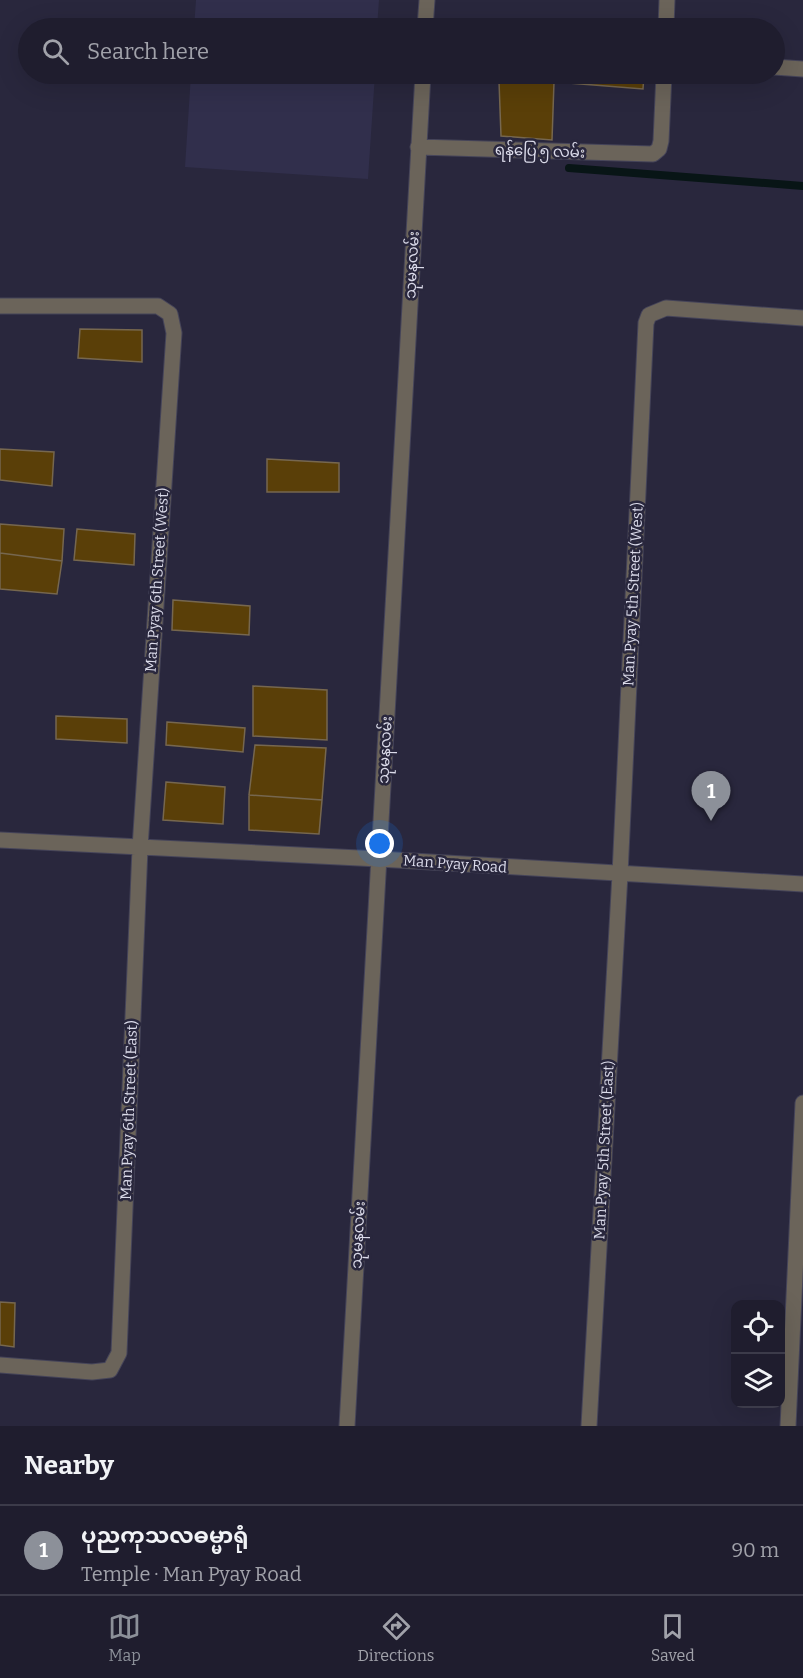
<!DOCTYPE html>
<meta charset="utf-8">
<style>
body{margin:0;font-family:Bitter,"Noto Sans Myanmar",serif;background:#2c2a3a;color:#f1f3f6}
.controls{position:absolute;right:18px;bottom:18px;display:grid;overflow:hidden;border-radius:12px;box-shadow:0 6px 24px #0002}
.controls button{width:54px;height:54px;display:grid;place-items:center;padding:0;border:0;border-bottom:2px solid #3c3b4a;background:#1f1d2e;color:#f1f3f6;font:30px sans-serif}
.you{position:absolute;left:380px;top:844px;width:21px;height:21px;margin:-15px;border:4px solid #fff;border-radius:50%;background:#1a73e8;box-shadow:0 0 0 9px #1a73e833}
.badge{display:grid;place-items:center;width:39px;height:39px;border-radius:50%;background:#8c9099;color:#fff;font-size:20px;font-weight:700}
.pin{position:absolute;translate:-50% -50px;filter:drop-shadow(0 2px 3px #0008)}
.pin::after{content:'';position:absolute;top:32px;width:21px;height:18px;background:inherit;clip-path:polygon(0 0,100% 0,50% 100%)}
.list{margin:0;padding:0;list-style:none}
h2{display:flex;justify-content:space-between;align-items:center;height:78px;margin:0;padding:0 24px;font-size:26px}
h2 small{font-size:20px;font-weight:400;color:#a1a2aa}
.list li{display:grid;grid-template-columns:39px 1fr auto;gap:18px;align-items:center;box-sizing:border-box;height:90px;padding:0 24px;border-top:2px solid #3c3b4a}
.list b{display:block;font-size:22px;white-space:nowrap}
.list p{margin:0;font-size:20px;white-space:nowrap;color:#a1a2aa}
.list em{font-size:20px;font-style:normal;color:#a1a2aa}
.icon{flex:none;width:33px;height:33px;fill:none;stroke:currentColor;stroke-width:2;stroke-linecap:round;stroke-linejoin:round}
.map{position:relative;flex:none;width:803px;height:1426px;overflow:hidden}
.search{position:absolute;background:#1f1d2e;box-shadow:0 6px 24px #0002;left:18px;right:18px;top:18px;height:66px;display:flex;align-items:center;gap:15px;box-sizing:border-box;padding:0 21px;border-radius:33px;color:#a1a2aa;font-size:22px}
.sheet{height:168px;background:#1f1d2e}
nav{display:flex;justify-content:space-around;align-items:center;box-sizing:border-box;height:84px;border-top:2px solid #3c3b4a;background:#1f1d2e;font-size:16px;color:#a1a2aa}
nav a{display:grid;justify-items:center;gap:3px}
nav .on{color:#8c9099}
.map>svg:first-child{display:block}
.built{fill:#312f4c}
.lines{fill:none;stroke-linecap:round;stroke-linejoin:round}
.stream{stroke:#081516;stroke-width:8}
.building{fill:#5a3f08;stroke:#76674f;stroke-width:1.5}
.minor-casing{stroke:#454459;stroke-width:17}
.minor{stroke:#6b645a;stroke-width:15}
.labels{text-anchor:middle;stroke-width:5;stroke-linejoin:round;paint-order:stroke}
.street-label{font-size:15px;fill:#dbdbea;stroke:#29273d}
</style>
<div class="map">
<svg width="803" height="1426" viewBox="0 0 803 1426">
<rect width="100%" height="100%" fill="#29273d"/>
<path class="built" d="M196 0H379L377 28H194Z
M191 74H375L368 179 185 167Z"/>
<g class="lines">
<path class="stream" d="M569 168 803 186"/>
</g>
<path class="building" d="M570 74H644L643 89 569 83Z
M499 81 554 82 552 140 501 136Z
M80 329 142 330V362L78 358Z
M0 449 54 452 52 486 0 480Z
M267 459 339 463V492H267Z
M0 524 64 529 62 561 0 553Z
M77 529 135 534 134 565 74 560Z
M0 553 62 561 57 594 0 589Z
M173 600 250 606 249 635 172 630Z
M253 686 327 690V740L253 736Z
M56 716 127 719V743L56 739Z
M167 722 245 728 243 752 166 745Z
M255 745 326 748 322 800 249 795Z
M166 782 225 787 223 824 163 820Z
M249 795 322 800 319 834 249 830Z
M0 1302 15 1303 14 1347 0 1345Z"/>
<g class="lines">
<g class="minor-casing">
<path id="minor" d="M425 28 427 0
M666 28 667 0
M774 67 803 69
M418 147 653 154 659 149 661 141 664 74
M0 306H158L170 314 174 333 140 848 119 1353 110 1370 92 1372 0 1365
M0 840 379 859 803 884
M347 1426 423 74
M589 1426 620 874 646 323 649 315 666 308 803 318
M788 1426 803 1103"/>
</g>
<use href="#minor" class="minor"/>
</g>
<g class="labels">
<g class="street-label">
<text transform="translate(540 151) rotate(2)" y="5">ရန်ပြေ ၅ လမ်း</text>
<text transform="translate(412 265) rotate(-87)" y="5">သုမနလမ်း</text>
<text transform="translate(157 580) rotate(-86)" y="5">Man Pyay 6th Street (West)</text>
<text transform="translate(633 594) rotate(-87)" y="5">Man Pyay 5th Street (West)</text>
<text transform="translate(385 750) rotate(-87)" y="5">သုမနလမ်း</text>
<text transform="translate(455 864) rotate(4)" y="5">Man Pyay Road</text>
<text transform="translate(129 1110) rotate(-88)" y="5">Man Pyay 6th Street (East)</text>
<text transform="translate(604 1150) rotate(-87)" y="5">Man Pyay 5th Street (East)</text>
<text transform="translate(358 1235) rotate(-87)" y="5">သုမနလမ်း</text>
</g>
</g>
</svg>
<div class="controls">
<button><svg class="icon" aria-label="locate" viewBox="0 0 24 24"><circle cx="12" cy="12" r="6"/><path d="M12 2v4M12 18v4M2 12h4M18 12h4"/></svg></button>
<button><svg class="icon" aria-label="layers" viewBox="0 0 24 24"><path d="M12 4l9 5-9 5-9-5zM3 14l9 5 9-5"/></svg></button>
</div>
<div class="you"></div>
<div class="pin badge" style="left:711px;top:821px">1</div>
<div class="search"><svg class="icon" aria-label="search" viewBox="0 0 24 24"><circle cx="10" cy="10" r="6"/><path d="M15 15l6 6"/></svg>Search here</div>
</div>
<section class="sheet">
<h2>Nearby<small></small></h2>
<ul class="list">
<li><span class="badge">1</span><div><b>ပုညကုသလဓမ္မာရုံ</b><p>Temple · Man Pyay Road</p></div><em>90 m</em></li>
</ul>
</section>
<nav>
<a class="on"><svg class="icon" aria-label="map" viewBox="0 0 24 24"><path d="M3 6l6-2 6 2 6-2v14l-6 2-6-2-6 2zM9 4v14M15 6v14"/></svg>Map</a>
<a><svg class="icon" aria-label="directions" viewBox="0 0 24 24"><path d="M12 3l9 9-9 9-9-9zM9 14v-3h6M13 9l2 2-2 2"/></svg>Directions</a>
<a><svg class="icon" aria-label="saved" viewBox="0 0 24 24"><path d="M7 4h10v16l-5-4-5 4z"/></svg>Saved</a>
</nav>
